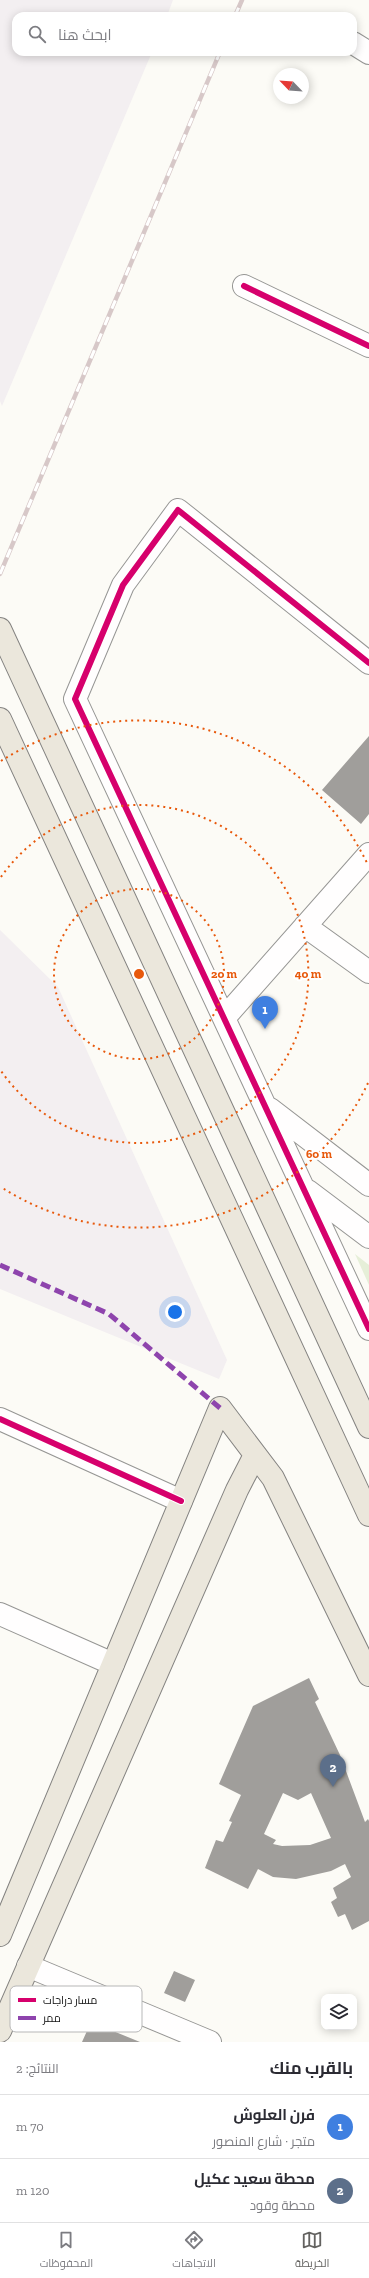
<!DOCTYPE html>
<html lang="ar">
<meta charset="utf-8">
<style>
body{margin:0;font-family:"Zilla Slab",Cairo,serif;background:#f2f2f3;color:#2b2b33;direction:rtl}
.controls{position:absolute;right:12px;bottom:12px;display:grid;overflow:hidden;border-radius:8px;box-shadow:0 2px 10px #0003}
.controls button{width:36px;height:36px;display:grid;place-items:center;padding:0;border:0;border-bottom:1px solid #e1e1e2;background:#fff;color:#2b2b33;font:20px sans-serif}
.compass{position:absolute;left:273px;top:68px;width:36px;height:36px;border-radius:50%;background:#fff;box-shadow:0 2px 10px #0003;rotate:295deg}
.you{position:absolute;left:175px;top:1312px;width:14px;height:14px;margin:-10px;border:3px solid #fff;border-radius:50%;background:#1a73e8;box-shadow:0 0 0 6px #1a73e833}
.badge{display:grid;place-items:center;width:26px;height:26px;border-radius:50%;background:#636260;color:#fff;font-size:13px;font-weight:700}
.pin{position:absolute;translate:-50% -33px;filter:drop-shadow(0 1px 2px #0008)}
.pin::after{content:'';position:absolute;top:21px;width:14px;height:12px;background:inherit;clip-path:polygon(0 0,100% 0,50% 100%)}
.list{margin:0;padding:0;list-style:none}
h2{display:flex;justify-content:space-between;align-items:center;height:52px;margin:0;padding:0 16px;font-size:17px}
h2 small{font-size:13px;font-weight:400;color:#7c7c81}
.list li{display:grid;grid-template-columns:26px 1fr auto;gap:12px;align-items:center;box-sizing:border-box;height:64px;padding:0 16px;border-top:1px solid #e1e1e2}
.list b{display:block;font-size:15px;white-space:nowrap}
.list p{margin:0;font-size:13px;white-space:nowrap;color:#7c7c81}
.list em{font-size:13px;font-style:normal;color:#7c7c81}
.icon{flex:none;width:22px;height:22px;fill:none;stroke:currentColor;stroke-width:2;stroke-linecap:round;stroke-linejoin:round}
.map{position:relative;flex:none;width:369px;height:2042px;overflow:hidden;direction:ltr}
.search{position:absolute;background:#fff;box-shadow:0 2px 10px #0003;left:12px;right:12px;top:12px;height:44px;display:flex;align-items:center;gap:10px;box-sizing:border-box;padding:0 14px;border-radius:12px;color:#7c7c81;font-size:15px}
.sheet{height:180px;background:#fff}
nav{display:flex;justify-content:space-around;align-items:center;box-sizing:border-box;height:56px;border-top:1px solid #e1e1e2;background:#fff;font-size:11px;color:#7c7c81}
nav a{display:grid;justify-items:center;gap:2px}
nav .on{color:#636260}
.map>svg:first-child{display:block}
.industrial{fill:#f3eff1}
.green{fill:#e6efd8}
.building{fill:#a09e9b;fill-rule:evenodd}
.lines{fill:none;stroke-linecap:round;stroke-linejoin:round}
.minor-casing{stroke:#969694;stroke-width:24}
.major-casing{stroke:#848381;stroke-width:24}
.minor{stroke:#fffefe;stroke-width:22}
.major{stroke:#ebe7dc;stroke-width:22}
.rail-casing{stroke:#d7c8c8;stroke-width:4.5}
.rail{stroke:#fff;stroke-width:3;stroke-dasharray:9;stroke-linecap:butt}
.quiet{stroke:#8e44ad;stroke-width:5;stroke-dasharray:10 5;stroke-linecap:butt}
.cycleway-casing{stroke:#fff;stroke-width:8}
.cycleway{stroke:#d6006c;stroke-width:6}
.ring{fill:none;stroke:#e8590c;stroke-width:2;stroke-dasharray:2 4}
.key{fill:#fff;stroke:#b7b7b7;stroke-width:1}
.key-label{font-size:11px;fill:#101010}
.centre{fill:#e8590c;stroke:#fff;stroke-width:2}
.ring-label{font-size:12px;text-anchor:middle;font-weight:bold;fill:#e8590c;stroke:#fff;stroke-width:4;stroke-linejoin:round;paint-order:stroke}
</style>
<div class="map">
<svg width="369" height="2042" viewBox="0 0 369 2042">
<rect width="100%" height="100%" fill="#fcfbf6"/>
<path class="industrial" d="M0 0H173L167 16H16V52H152L2 406 0 401Z
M0 930 58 987 227 1360 219 1379 0 1289Z"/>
<path class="green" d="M355 1254 369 1265V1285Z"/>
<path class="building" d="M369 736V814L361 824 322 790Z
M309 1678 319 1699 315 1702 340 1755 365 1822 368 1819 369 1821V1921L352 1930 345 1914 338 1917 331 1902 337 1898 333 1888 351 1877 345 1864 331 1871 296 1879 273 1877 258 1869 248 1889 205 1868 216 1840 223 1842 232 1822 229 1821 241 1795 219 1784 253 1706ZM283 1793 298 1800 311 1793 331 1838 310 1845 282 1846 273 1844 276 1840 264 1834Z
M174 1971 195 1980 185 2002 164 1993Z
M91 2022 140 2042H82Z"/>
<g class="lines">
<g class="minor-casing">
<path id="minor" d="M353 43 369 53
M244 286 369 346
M369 663 178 510 123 585 75 699 369 1329
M305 926 369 972
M225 1017 369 854
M270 1109 369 1185
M308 1191 369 1237
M0 1419 181 1501
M0 1614 113 1664
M28 1966 210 2042"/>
</g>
<g class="major-casing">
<path id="major" d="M0 629 369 1427
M0 719 369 1515
M0 1935 220 1408 273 1478 369 1675
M0 2031 237 1490 255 1455"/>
</g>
<use href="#minor" class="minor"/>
<use href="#major" class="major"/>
<g class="rail-casing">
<path id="rail" d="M235 16 242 0
M0 574 220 52"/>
</g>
<use href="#rail" class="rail"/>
<path class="quiet" d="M0 1265 109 1314 220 1408"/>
<g class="cycleway-casing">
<path id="cycleway" d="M244 286 369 346
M369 663 178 510 123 585 75 699 369 1329
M0 1419 181 1501"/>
</g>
<use href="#cycleway" class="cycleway"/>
</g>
<g class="ring">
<circle cx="139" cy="974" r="85"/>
<path d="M1 877A169 169 0 1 1 1 1071"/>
<path d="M368 1083A254 254 0 0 1 1 1187M1 761A254 254 0 0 1 368 865"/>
</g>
<rect x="10" y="1986" width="132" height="46" rx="6" class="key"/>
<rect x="18" y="1998" width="18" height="4" fill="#d6006c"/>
<rect x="18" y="2016" width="18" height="4" fill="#8e44ad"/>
<g class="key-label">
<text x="43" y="2004">مسار دراجات</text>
<text x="43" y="2022">ممر</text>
</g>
<circle cx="139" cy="974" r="6" class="centre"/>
<g class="ring-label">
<text x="224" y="978">20 m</text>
<text x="308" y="978">40 m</text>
<text x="319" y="1158">60 m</text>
</g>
</svg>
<div class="controls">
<button><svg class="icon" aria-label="layers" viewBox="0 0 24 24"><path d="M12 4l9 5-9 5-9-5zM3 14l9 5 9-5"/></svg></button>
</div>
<svg class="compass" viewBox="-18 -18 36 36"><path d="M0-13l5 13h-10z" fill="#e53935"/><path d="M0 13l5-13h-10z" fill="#7c7c81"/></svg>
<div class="you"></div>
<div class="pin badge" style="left:265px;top:1029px;background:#3f7fe0">1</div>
<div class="pin badge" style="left:333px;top:1787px;background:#5c6f8a">2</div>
<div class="search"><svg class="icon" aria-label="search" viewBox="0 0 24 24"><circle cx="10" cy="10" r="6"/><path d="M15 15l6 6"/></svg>ابحث هنا</div>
</div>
<section class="sheet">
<h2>بالقرب منك<small>النتائج: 2</small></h2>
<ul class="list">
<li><span class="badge" style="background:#3f7fe0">1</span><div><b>فرن العلوش</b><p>متجر · شارع المنصور</p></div><em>70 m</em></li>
<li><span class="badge" style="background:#5c6f8a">2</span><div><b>محطة سعيد عكيل</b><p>محطة وقود</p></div><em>120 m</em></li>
</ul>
</section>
<nav>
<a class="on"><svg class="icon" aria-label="map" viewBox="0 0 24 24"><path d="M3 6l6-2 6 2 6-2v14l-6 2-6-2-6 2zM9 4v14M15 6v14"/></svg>الخريطة</a>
<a><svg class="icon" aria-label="directions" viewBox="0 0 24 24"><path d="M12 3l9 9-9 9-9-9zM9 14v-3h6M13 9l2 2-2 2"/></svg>الاتجاهات</a>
<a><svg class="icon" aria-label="saved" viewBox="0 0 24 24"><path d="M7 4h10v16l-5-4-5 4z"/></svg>المحفوظات</a>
</nav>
